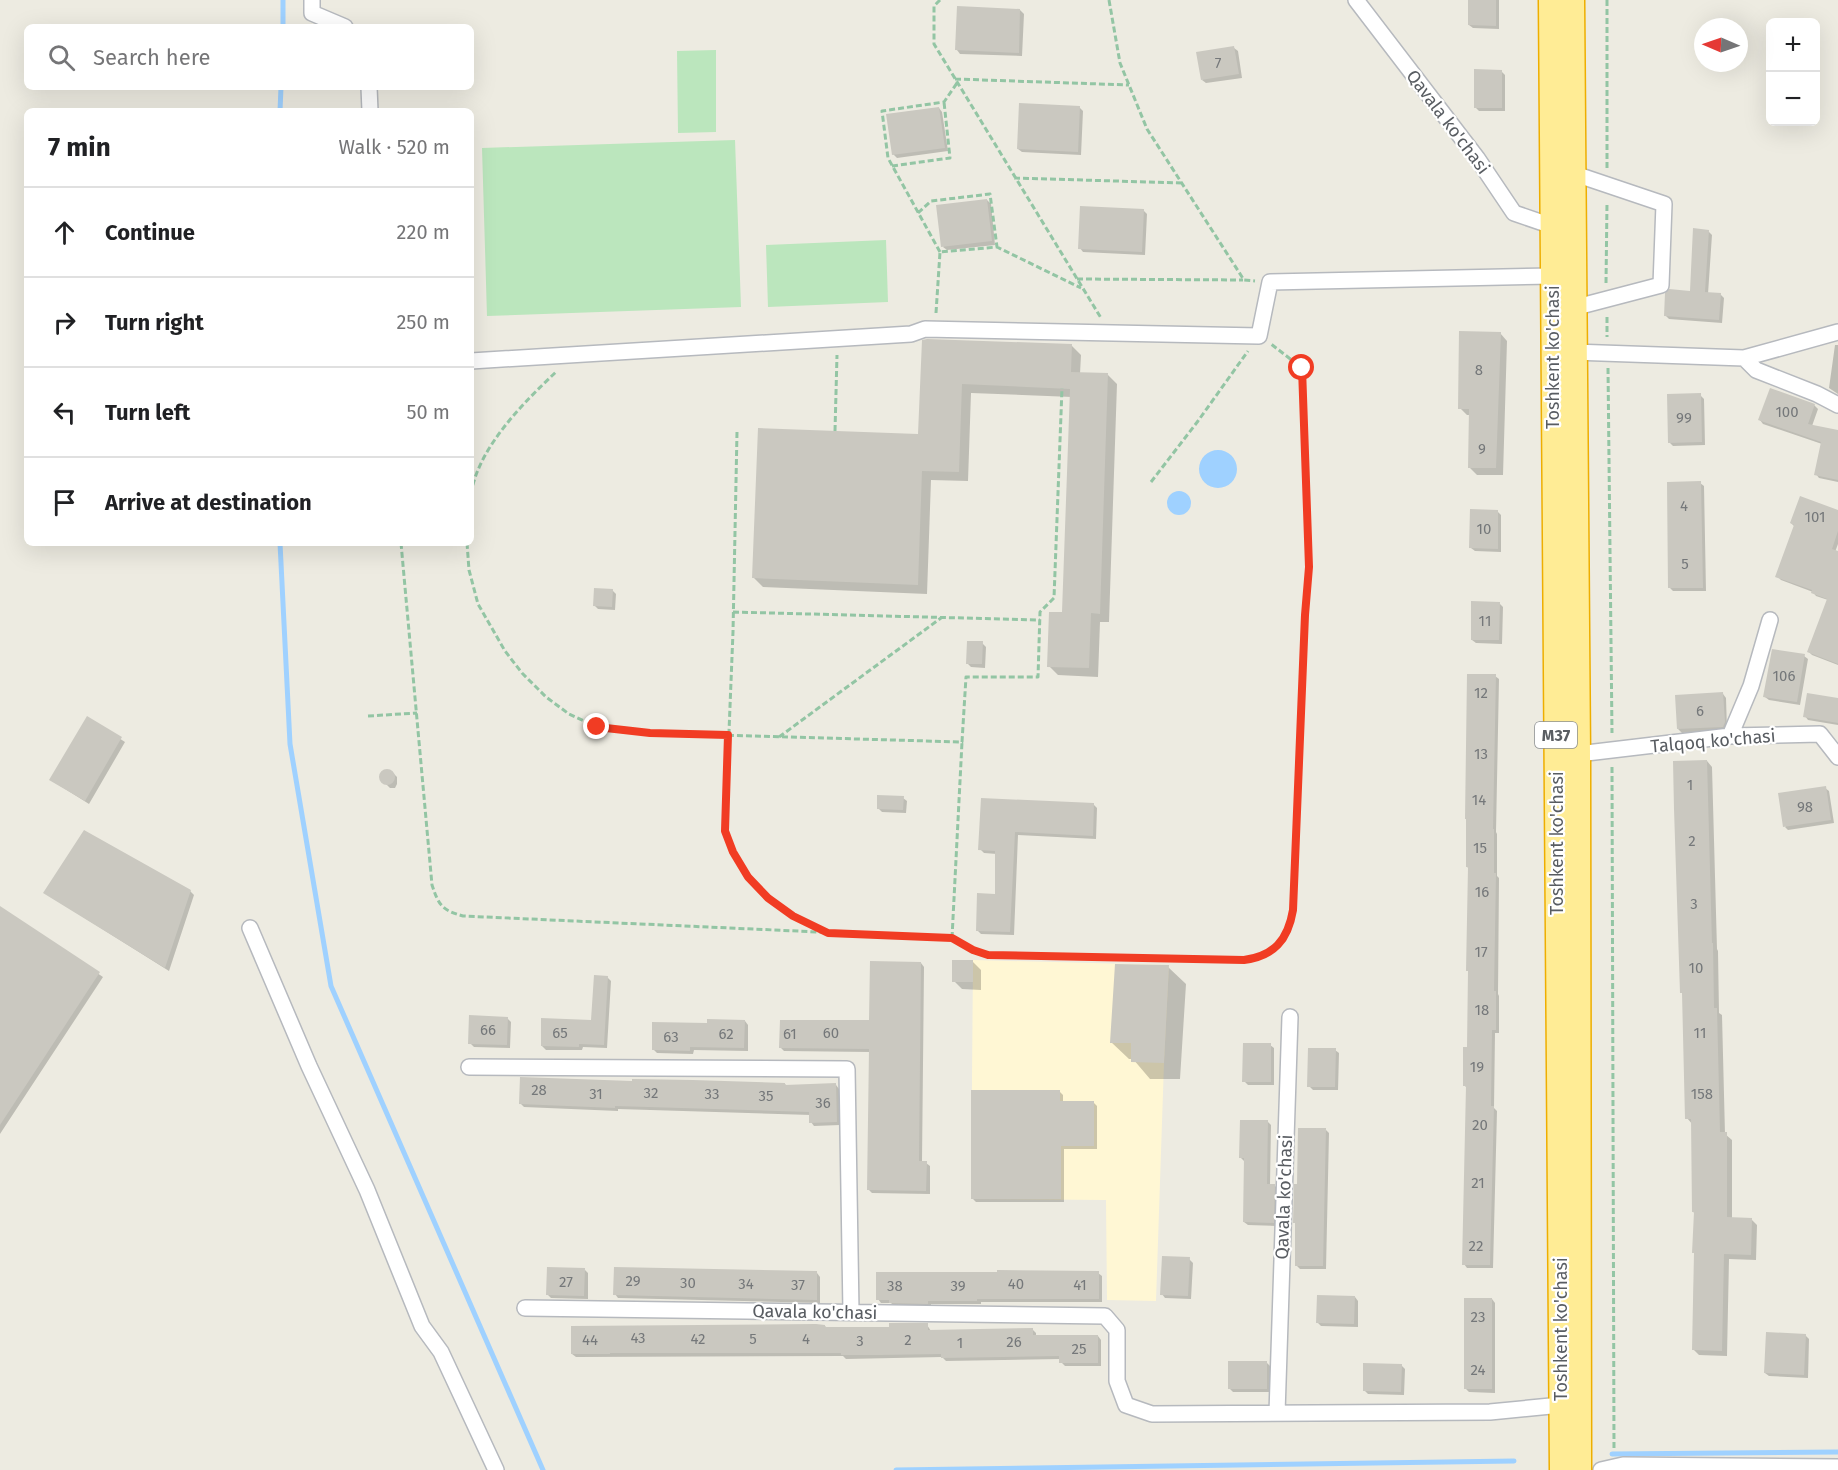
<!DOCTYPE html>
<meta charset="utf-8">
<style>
body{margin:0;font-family:"Fira Sans",sans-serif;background:#f2f2f2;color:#202124}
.controls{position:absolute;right:18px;top:18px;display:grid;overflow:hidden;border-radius:9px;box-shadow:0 6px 24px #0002}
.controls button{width:54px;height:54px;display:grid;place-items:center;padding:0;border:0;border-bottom:2px solid #e0e0e0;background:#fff;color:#202124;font:30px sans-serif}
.compass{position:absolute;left:1694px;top:18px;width:54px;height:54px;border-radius:50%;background:#fff;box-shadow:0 6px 24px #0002;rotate:272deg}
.stop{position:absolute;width:18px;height:18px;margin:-14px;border:4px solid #f13c23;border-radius:50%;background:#fff}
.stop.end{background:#f13c23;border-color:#fff;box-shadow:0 2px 6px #0008}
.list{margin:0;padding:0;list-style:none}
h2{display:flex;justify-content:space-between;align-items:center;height:78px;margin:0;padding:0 24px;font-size:26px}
h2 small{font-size:20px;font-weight:400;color:#757577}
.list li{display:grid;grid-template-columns:39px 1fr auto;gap:18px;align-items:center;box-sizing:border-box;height:90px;padding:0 24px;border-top:2px solid #e0e0e0}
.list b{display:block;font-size:22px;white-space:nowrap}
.list em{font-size:20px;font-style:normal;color:#757577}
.icon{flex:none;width:33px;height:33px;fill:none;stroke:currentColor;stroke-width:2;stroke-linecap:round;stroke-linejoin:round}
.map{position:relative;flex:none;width:1838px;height:1470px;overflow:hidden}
.search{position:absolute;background:#fff;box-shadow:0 6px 24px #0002;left:24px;top:24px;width:450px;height:66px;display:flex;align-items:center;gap:15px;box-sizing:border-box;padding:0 21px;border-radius:9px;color:#757577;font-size:22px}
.panel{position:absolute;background:#fff;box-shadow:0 6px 24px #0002;left:24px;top:108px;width:450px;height:438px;border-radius:9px}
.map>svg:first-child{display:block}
.commercial{fill:#fff7d4}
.green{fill:#bbe6bd}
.water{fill:#9fd1ff}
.shadow{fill:#0003}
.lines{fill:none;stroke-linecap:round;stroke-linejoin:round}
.stream{stroke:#9fd1ff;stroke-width:5}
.building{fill:#cac8c0}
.minor-casing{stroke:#b6b9be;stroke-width:18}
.trunk-casing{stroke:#eeae00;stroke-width:27}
.path{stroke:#93c5a4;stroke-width:3;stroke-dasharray:6 3;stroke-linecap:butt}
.minor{stroke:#fff;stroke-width:15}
.trunk{stroke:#ffec95;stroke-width:24}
.route{stroke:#f13c23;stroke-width:8}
.labels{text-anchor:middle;stroke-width:4.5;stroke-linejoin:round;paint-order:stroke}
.number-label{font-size:15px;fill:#75787a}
.shield{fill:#fff;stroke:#8b8e91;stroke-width:1.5}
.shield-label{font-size:16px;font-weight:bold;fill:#595d62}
.street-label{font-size:18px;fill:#595d62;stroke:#fff}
</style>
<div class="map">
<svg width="1838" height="1470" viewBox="0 0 1838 1470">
<rect width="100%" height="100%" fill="#edebe1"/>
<path class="commercial" d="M973 960 1169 965 1164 1063 1156 1301 1107 1300 1106 1200 971 1199Z"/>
<path class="green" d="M716 50V132L678 133 677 51Z
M735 140 741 307 487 316 482 148Z
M886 240 888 302 768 307 766 245Z"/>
<path class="water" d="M1199 469a19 19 0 1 1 38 0a19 19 0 1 1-38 0Z
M1167 503a12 12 0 1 1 24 0a12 12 0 1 1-24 0Z"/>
<path class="shadow" d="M1469 0H1499V29L1473 28 1469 25Z
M1020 10 1024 14 1022 56 960 54 957 50Z
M1234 48 1238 51 1242 78 1206 83 1202 80Z
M1501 71 1505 75V111H1479L1475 107Z
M1079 107 1083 111 1081 155 1022 152 1018 149Z
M939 108 942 112 948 151 897 158 893 154Z
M987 200 991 204 995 245 947 250 943 247Z
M1143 210 1147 214 1145 255 1083 252 1080 248Z
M1708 231 1712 235 1708 294H1720L1724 298 1722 323 1669 319 1665 315 1691 292Z
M1500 333 1507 341 1503 475H1477L1469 467 1470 415H1467L1460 408Z
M923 342 1072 346 1081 355 1080 374 1108 375 1117 384 1109 622H1100L1098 677 1058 675 1049 666 1063 614 1072 397 971 393 968 481 931 480 927 594 763 587 754 578 920 436Z
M1835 345H1838V394L1829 388Z
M1700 395 1704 399 1705 445 1673 446 1669 442Z
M1814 405 1818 409 1812 426 1838 432V482L1819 478 1816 474 1822 444 1763 424 1760 420Z
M1700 483 1704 486 1706 591H1673L1670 588Z
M1497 511 1501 515V552L1475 551 1471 548Z
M1838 512V544L1835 552 1838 553V665L1812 655 1808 651 1828 600 1816 596 1813 592 1781 580 1777 576 1795 527 1791 523Z
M612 590 616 594 615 610 598 609 594 605Z
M1499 603 1503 607 1502 644 1476 643 1472 640Z
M982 643 986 647 985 668 971 667 967 663Z
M1804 656 1808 659 1800 705 1769 700 1765 697Z
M1495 676 1499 679 1496 832 1497 834V876L1499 878 1498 994 1499 996V1033H1495L1494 1108 1497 1111 1493 1268H1467L1464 1264 1468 1089 1464 1085 1469 1049 1470 869 1467 867Z
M1723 694 1726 698 1727 730 1682 733 1678 729Z
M1838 700V725L1808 720 1805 716Z
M88 718 125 742 89 804 51 780Z
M1707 761 1712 767 1717 949 1718 951 1719 1013 1722 1015 1725 1134 1732 1140V1219H1751L1757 1225 1756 1260 1729 1259 1727 1356 1699 1355 1693 1349 1695 1213 1693 1212V1125L1687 1118Z
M383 772 393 773 397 777V784L395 788H390L381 779Z
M1825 788 1829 791 1834 823 1788 830 1785 827Z
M903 798 907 801 906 813 882 812 878 808Z
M982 800 1093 804 1097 808 1096 839 1018 835 1014 935 981 934 977 930 996 895 997 854 984 853 980 849Z
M190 891 194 895 169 971 45 893Z
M0 908 103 977 0 1134Z
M973 962 981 970V990L962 989 954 981Z
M921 963 924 967 922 1162 926 1163 930 1166V1194L872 1193 869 1190 870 1052 784 1051 780 1047 871 1022Z
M1168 967 1186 984 1180 1079H1150L1133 1059H1129L1111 1042Z
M607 977 611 981 607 1048 583 1047 582 1050H546L542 1046 593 1021Z
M507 1018 511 1022 510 1048 474 1047 470 1043Z
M745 1021 748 1025V1051L694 1050 693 1054 657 1053 653 1049Z
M1270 1045 1274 1048V1085H1248L1244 1081Z
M1335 1050 1339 1053 1338 1090H1313L1309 1086Z
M633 1082 785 1084 787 1086 836 1085 839 1089 840 1125 814 1126 811 1122V1115L618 1109V1111L524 1107 520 1103Z
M1059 1091 1063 1095V1102H1093L1097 1106V1149H1064V1202H976L973 1199Z
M1267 1121 1271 1125 1270 1185H1274L1278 1189 1277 1226 1248 1225 1244 1222 1245 1162 1241 1158Z
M1326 1130 1329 1133 1326 1269H1300L1296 1265 1298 1185Z
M1189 1259 1193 1263 1191 1299 1165 1298 1162 1294Z
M585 1270 588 1273V1299L551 1298 547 1294Z
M817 1273 820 1277V1303L618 1298 615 1294Z
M1098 1273 1102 1276V1302H981V1304H931V1307L894 1306 891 1303H881L878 1299Z
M1355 1297 1358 1301V1327L1321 1326 1317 1322Z
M1492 1299 1495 1303V1393L1469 1392 1466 1389Z
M927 1325 931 1331 1032 1329 1036 1333V1337L1098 1336 1101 1340V1366H1065L1061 1362V1359L946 1361 942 1357 846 1359 843 1356 576 1357 572 1354 825 1326 828 1329H891Z
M1805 1335 1809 1339 1808 1378 1769 1376 1765 1373Z
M1266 1362 1270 1366V1392H1233L1229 1388Z
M1401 1365 1405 1369 1404 1395 1368 1394 1364 1390Z"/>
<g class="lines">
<path class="stream" d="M283 27V0
M280 111 281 87
M280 543 290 744 331 986 543 1470
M1612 1454 1838 1452
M896 1470 1514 1461"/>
</g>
<path class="building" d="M1468 0H1496V26L1468 25Z
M957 6 1020 9 1019 53 955 50Z
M1234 46 1239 74 1201 80 1196 52Z
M1474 69 1502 70V108H1474Z
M1019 103 1080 106 1078 152 1017 149Z
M939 107 945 148 892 155 886 114Z
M987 199 992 241 941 247 936 205Z
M1080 206 1144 209 1142 252 1078 249Z
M1693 228 1709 230 1705 292 1721 293 1719 320 1664 316 1665 293 1669 289 1690 291Z
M1459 331 1501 332 1496 468H1468L1469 409H1458Z
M927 339 1072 344 1071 372 1108 373 1100 614 1091 613 1089 668 1047 667 1049 612H1062L1070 389 962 384 959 472 922 471 918 585 752 578 758 428 918 434 922 340Z
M1770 388 1815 404 1808 424 1838 430V480L1814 475 1821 442 1758 420Z
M1701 393 1702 442 1668 443 1667 394Z
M1701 481 1703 588H1668L1667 482Z
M1800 496 1838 510V531L1832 549 1838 551V664L1807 652 1827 599 1811 593 1812 590 1775 577 1794 525 1790 523Z
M1470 509 1498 510V549L1469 548Z
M594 588 613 589 612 607 593 606Z
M1471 601 1500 602 1499 640H1471Z
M967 641H983L982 664H966Z
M1772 649 1805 654 1797 702 1763 697Z
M1467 674H1496L1493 829H1494V873H1496L1494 991H1496V1030H1492L1491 1106H1494L1490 1265H1462L1466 1086H1463V1047H1467L1468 971H1466L1468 867H1466V819H1465Z
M1723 692 1725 722 1723 727 1677 729 1675 695Z
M1807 693 1838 698V723L1803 717Z
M87 716 122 737 85 801 49 780Z
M1707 760 1712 943H1713L1714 1008H1717L1720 1132H1727V1217L1752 1218 1751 1255 1724 1254 1722 1351 1692 1350 1694 1253H1692L1694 1212H1692L1691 1119H1685L1682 993H1680L1674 809 1673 761Z
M379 777a8 8 0 1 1 16 0a8 8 0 1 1-16 0Z
M1826 786 1831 820 1783 827 1778 793Z
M877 795 904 796 903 810 877 809Z
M981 798 1094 803 1093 836 1015 832 1010 932 976 931 977 893 995 894V851L978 850Z
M84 830 191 890 165 968 43 893Z
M0 906 100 972 0 1125Z
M952 960H973V982H952Z
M870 961 921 962 919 1161H927L926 1191 867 1190 869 1049 779 1048 780 1020H869Z
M1115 964 1169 965 1164 1063 1131 1062V1043H1110Z
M594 975 608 976 604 1045 579 1044V1047L541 1046V1018L591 1020Z
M469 1015 508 1017 507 1045 468 1044Z
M707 1019 745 1020 744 1048 690 1047V1051L652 1050V1022L707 1023Z
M1243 1043H1271V1082H1242Z
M1308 1048H1336L1335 1087H1307Z
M520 1077 632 1081V1079L693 1080 785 1083V1085L836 1083 837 1122 809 1123V1112L615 1106V1108L519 1104Z
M971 1090H1060V1101H1094V1146H1061V1199H971Z
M1240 1120H1268L1267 1184H1275L1274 1223 1243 1222 1244 1158H1239Z
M1298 1128H1326L1323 1266H1295V1223H1293L1294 1184H1297Z
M1162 1256 1190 1257 1188 1296 1160 1295Z
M547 1267 585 1268 584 1296 546 1295Z
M614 1267 817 1271V1300L613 1295Z
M997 1270 1099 1271V1299H977V1301H928V1304L889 1303V1300H876V1272H997Z
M1317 1295 1355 1296 1354 1324 1316 1323Z
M1464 1298H1492V1389H1464Z
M889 1323H928V1330L1033 1328V1335H1098V1363H1059V1356L941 1358V1354L879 1355H841V1353H610V1354H571V1326L816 1324 825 1325V1327H889Z
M1766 1332 1806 1334 1804 1375 1764 1373Z
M1228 1361H1267V1389H1228Z
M1363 1363 1402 1364 1401 1392 1363 1391Z"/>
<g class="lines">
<g class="minor-casing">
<path id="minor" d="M312 0V13L345 27
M1356 0 1477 158 1514 213 1552 226
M369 87 370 111
M1572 173 1664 204 1661 285 1573 308
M1573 352 1744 358 1838 332
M1744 358 1756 370 1817 394 1838 405
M471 361 911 334 925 329 1259 336 1270 282 1552 276
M1730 736 1751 686 1770 620
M1578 754 1730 736 1820 734 1838 757
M250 928 309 1066 367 1190 422 1326 441 1352 496 1470
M469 1067 847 1069 851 1312
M525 1308 1105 1316 1117 1330V1381L1126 1405 1152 1414 1490 1412 1561 1405
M1277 1413 1290 1017
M1601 1470 1623 1465 1838 1467"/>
</g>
<g class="trunk-casing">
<path id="trunk" d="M1551 0 1562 1470
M1572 0 1578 754 1579 1470"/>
</g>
<path class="path" d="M940 0 934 6V44L1101 318
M1109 0 1120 63 1147 129 1244 280 1255 281
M1607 0V169
M955 79 1129 85
M892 166 950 158 944 102
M1014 178 1182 183
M918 213 931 201 990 194 997 247
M940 252 888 158 882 111 944 102 957 83
M1077 279 1243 280
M1606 283 1607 203
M936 313 940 252 997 247 1081 288
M1607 317V337
M1608 368 1612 733
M835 431 837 355
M737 432 733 632 725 831C746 888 774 907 827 932
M1151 482 1198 421 1248 351
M471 494C478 448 524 402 556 372
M401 543 432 885C439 906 442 910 463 916L952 938 973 950 988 955 1244 960C1274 956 1288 940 1293 910L1305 615 1309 567 1302 368 1271 344
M467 543 469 570 478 604 505 651 522 673 546 697 569 714 597 727 650 733 962 742 966 677H1038L1040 612 1054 598 1062 388
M733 612 1040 620
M368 716 417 713
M779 737 941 618
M1612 767 1614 1450
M952 938 962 742"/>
<use href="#minor" class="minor"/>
<use href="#trunk" class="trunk"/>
</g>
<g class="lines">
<path class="route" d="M597 727 650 733 728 735 725 831 733 852 748 877 768 898 793 916 828 933 952 938 973 950 988 955 1244 960C1274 956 1288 940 1293 910L1305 615 1309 567 1302 368"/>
</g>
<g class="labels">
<g class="number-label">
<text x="1218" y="68">7</text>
<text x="1479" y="375">8</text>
<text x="1787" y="417">100</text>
<text x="1684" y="423">99</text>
<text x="1482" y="454">9</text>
<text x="1684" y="511">4</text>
<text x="1815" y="522">101</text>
<text x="1484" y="534">10</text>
<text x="1685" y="569">5</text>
<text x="1485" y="626">11</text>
<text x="1784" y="681">106</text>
<text x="1481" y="698">12</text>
<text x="1700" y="716">6</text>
<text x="1481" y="759">13</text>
<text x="1690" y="790">1</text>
<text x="1479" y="805">14</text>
<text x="1805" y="812">98</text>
<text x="1692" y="846">2</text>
<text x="1480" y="853">15</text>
<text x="1482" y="897">16</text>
<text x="1694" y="909">3</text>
<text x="1481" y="957">17</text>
<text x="1696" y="973">10</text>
<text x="1482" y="1015">18</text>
<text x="488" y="1035">66</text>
<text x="560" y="1038">65</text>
<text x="831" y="1038">60</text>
<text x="1700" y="1038">11</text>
<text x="726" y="1039">62</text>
<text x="790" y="1039">61</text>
<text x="671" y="1042">63</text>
<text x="1477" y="1072">19</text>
<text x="539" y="1095">28</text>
<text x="651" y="1098">32</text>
<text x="596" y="1099">31</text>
<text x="712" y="1099">33</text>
<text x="1702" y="1099">158</text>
<text x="766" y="1101">35</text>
<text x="823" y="1108">36</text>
<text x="1480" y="1130">20</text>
<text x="1478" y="1188">21</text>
<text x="1476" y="1251">22</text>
<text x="633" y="1286">29</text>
<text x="566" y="1287">27</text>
<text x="688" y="1288">30</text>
<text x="746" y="1289">34</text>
<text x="1016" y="1289">40</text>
<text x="798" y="1290">37</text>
<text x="1080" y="1290">41</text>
<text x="895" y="1291">38</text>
<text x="958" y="1291">39</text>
<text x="1478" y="1322">23</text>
<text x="638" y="1343">43</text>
<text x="698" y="1344">42</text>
<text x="753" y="1344">5</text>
<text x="806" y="1344">4</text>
<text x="590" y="1345">44</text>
<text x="908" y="1345">2</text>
<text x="860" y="1346">3</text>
<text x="1014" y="1347">26</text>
<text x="960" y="1348">1</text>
<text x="1079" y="1354">25</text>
<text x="1478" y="1375">24</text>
</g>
<rect class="shield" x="1535" y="722" width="42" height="26" rx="4.5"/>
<g class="shield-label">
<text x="1556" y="741">M37</text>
</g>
<g class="street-label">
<text transform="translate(1448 122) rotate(53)" y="6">Qavala ko'chasi</text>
<text transform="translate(1553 357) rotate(-90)" y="6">Toshkent ko'chasi</text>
<text transform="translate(1713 741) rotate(-5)" y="6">Talqoq ko'chasi</text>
<text transform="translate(1557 843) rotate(-90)" y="6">Toshkent ko'chasi</text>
<text transform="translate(1284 1197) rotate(-88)" y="6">Qavala ko'chasi</text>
<text transform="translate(815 1312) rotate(1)" y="6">Qavala ko'chasi</text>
<text transform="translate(1561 1329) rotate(-90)" y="6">Toshkent ko'chasi</text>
</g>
</g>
</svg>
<div class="controls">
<button>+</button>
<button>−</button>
</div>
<svg class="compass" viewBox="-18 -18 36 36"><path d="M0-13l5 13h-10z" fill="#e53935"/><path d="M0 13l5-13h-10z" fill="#757577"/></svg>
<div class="stop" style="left:1302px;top:368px"></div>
<div class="stop end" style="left:597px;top:727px"></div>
<div class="search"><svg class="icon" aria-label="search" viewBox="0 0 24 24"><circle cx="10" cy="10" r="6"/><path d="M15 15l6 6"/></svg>Search here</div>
<section class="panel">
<h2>7 min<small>Walk · 520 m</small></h2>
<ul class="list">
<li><svg class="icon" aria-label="ahead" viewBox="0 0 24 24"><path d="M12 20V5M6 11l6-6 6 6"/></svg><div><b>Continue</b></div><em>220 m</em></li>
<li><svg class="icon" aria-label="right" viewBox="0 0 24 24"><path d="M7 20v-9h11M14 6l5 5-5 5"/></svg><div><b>Turn right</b></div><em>250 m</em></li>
<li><svg class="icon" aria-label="left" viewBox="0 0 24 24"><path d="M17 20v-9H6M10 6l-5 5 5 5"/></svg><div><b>Turn left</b></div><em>50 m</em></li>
<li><svg class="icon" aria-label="arrive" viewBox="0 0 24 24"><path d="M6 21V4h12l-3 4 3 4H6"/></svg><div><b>Arrive at destination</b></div></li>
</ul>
</section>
</div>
